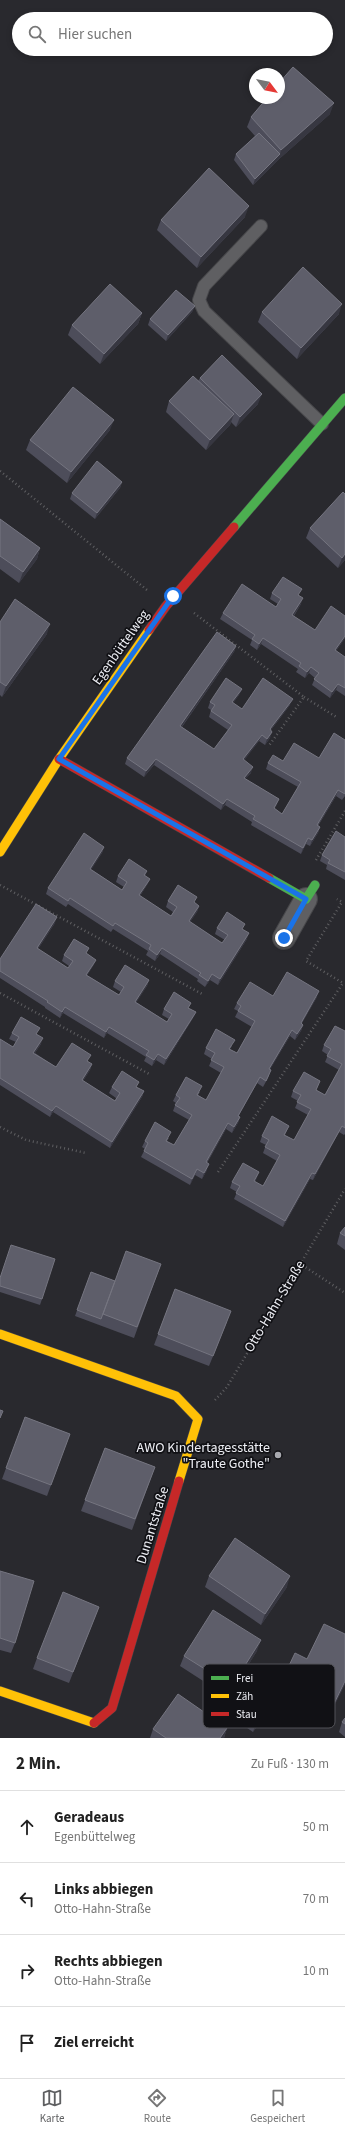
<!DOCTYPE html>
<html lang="de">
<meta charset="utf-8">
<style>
body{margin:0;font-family:"Source Sans 3",sans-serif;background:#f2f2f2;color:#222}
.compass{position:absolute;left:249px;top:68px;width:36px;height:36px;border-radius:50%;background:#fff;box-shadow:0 2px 6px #0003;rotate:122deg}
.stop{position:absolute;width:12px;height:12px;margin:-9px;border:3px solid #1a73e8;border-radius:50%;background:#fff}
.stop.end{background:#1a73e8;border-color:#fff;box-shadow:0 1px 4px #0008}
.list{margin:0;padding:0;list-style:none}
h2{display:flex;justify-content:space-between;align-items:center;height:52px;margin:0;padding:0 16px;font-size:17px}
h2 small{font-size:13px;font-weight:400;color:#767676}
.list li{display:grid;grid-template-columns:26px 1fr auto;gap:12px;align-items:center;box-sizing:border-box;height:72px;padding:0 16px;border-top:1px solid #e0e0e0}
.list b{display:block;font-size:15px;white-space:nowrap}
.list p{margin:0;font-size:13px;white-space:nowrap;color:#767676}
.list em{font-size:13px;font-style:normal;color:#767676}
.icon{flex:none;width:22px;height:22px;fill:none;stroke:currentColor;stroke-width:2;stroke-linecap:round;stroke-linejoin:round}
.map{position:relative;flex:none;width:345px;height:1738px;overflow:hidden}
.search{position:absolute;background:#fff;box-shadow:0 2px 6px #0003;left:12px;right:12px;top:12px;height:44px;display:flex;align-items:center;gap:10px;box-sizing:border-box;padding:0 14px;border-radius:22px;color:#767676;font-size:15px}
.sheet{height:340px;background:#fff}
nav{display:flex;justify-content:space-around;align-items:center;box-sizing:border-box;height:56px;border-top:1px solid #e0e0e0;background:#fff;font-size:11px;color:#767676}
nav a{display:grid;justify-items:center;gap:2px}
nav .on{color:#5e5f61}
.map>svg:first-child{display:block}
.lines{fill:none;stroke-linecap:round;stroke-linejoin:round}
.lane-casing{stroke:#47474a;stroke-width:14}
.street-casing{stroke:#47474a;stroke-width:24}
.fast-casing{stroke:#47474a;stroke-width:10}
.slow-casing{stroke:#47474a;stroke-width:10}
.jam-casing{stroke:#47474a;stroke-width:10}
.path{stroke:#5f5f62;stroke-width:2.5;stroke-dasharray:1 3;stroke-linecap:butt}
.lane{stroke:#5f5f62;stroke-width:12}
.street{stroke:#5f5f62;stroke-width:22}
.fast{stroke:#4caf50;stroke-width:9}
.slow{stroke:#ffc107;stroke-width:9}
.jam{stroke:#c62828;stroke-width:9}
.wall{fill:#4d4d5a}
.shaded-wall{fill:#373741}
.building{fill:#5e5e6a;stroke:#757580}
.route{stroke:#1a73e8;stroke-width:5}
.poi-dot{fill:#a8a9af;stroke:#111115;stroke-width:1.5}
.labels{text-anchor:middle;stroke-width:3.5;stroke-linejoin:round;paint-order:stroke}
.street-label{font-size:14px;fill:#edeef4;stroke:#111115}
.poi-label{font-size:14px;fill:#edeef4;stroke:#111115;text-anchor:end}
.key{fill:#111115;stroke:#535358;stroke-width:1}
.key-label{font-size:11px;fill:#edeef4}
</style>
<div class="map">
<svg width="345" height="1738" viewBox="0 0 345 1738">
<rect width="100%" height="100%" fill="#29292e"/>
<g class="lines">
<g class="lane-casing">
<path id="lane" d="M261 226 204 286 199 300 204 311 322 424"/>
</g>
<g class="street-casing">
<path id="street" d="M284 938 306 899"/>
</g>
<g class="fast-casing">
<path id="fast" d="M234 527 345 398
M269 878 306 899 315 885"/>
</g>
<g class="slow-casing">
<path id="slow" d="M0 852 59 759 149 630
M0 1334 176 1396 198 1419 179 1481
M0 1691 94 1723"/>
</g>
<g class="jam-casing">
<path id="jam" d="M149 630 166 606 234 527
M59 759 269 878
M94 1723 112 1708 179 1481"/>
</g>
<path class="path" d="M0 471 147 590
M194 613 304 697 268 747
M304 697 338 718
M316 860 345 811
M0 885 204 995
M0 993 151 1075
M0 1127 26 1140 86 1153
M218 1172 343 983 306 961 342 902 337 899
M299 1263 345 1293
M215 1400 227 1387 345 1189"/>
<use href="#lane" class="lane"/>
<use href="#street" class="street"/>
<use href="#fast" class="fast"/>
<use href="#slow" class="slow"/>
<use href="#jam" class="jam"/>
</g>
<path class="wall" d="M330 114 278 160 253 185 234 160 236 154 255 136 247 127 251 117Z
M245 217 197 268 157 230 161 220Z
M195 306 192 312 166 341 148 325 150 319Z
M262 312 339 314 297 359 258 322Z
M142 313 138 324 100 364 68 335 72 325Z
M200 378 258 404 236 427 231 422 230 425 206 450 166 412 169 401 198 381Z
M110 430 67 483 26 450 30 440Z
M122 482 120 488 95 519 70 499 72 493Z
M0 519 40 548 37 559 19 583 0 569Z
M310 528 345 560 338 568 306 538Z
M272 593 299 596 301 604 294 616 315 630 345 616V638L336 651 345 657V696L336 690 330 698 312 685 315 678 309 673 305 678 296 672 298 669 261 644 257 650 250 645 252 640 220 619 223 613 276 607 278 604 270 599Z
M0 622 47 634 2 697 0 695Z
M236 646 234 652 182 727 214 749 228 730 209 717 211 710 208 708 210 702 242 689 239 695 233 703 242 709 290 705 271 730 270 738 265 745 259 741 244 760 251 773 245 779 279 799 274 809 282 814 298 787 266 769 268 763 319 758 334 733 345 796 342 800 336 796 318 826 320 827 318 833 310 846 306 844 301 854 251 825 252 822 225 805 221 810 154 765 144 777 125 764 127 758Z
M345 837V880L326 869 327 865 320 861 322 855Z
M104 847 102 853 91 869 122 890 124 887 116 882 118 876 147 871 145 876 150 879 147 885 140 896 171 916 173 912 166 907 168 901 195 903 199 906 197 912 190 922 222 943 225 940 215 934 217 928 243 930 247 939 218 985 210 980 205 987 197 981 198 979 160 954 155 961 146 955 148 951 113 929 111 932 68 904 66 907 46 894 48 888Z
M55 923 38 949 68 968 69 966 62 961 64 955 87 954 96 960 93 966 87 975 119 995 121 992 113 987 115 981 149 980 147 986 136 1002 167 1022 169 1019 162 1015 164 1009 189 1008 196 1012 193 1018 164 1065 156 1060 152 1066 144 1061 146 1057 107 1033 104 1038 63 1013 60 1018 45 1008V1007L0 978V959Z
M273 996 317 997 302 1023 303 1025 301 1031 295 1040 290 1036 270 1069 269 1076 263 1087 257 1083 238 1117H240L238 1123 232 1133 226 1129 207 1163V1170L202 1179 195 1175 190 1185 141 1157 145 1149 142 1147 145 1141 169 1138 167 1141 174 1145 189 1120 173 1111 176 1103 173 1101 176 1095 200 1092 198 1095 206 1100 221 1073 209 1066 212 1059 204 1054 206 1048 232 1046 230 1049 237 1053 252 1027 235 1017 238 1011 234 1009 237 1003Z
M345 1031V1134L344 1135 339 1132 313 1180 310 1179 283 1227 234 1199 237 1192 230 1188 232 1182 259 1172 255 1182 263 1186 277 1161 263 1153 266 1145 260 1142 262 1136 289 1126 285 1135 294 1140 308 1115 295 1108 298 1101 291 1097 293 1091 320 1081 316 1090 325 1095 339 1070 325 1062 328 1055 322 1051 324 1045Z
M12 1033 37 1034 41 1044 35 1053 56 1067 88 1062 92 1064 90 1070 83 1081 115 1101 116 1098 109 1093 112 1087H137L144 1091 142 1097 110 1148 53 1112 50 1117 0 1085V1039L13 1047 16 1042 9 1039Z
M345 1227V1250L337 1244 340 1233Z
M161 1264 134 1338 75 1316 91 1272 115 1281Z
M0 1278 42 1299 40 1305 0 1292Z
M175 1289 227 1322 209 1366 154 1345Z
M25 1417 70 1434 47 1496 2 1479Z
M105 1448 155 1467 132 1530 81 1511Z
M0 1571 15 1643 11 1653 0 1650Z
M209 1576 287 1587 261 1625 205 1587Z
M99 1607 69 1683 33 1669 37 1658Z
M257 1651 228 1697 180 1666 184 1656Z
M307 1659 345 1684 325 1724 274 1700 278 1689Z
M273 1701 271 1707 253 1732 222 1711 224 1705Z
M345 1718V1737L339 1732 342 1722Z
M227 1728 224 1738H150L153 1729Z"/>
<path class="shaded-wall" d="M334 103 330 114 278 160 253 185 255 179 280 154 281 150Z
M249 206 245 217 197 268 201 257Z
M342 304 339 314 297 359 301 348Z
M195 306 192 312 166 341 168 335Z
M142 313 138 324 100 364 104 354Z
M262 394 258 404 236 427 240 417Z
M234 414 230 425 206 450 210 440Z
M114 420 110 430 67 483 71 472Z
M122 482 120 488 95 519 97 513Z
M40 548 37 559 19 583 23 572Z
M345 554V560L338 568 342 558Z
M303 598 301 604 290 621 292 615Z
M50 624 47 634 2 697 6 686Z
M345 636V638L333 656 335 650Z
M263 638 261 644 257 650 259 644Z
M236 646 234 652 178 732 180 726Z
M311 667 309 673 305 678 307 672Z
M338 684 336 690 330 698 332 692Z
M242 689 239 695 230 708 232 702Z
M293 699 290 705 267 735 270 729Z
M272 732 270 738 265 745 267 739Z
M262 735 259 741 241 765 243 759Z
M156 759 154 765 144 777 146 771Z
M253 767 251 773 241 784 244 778Z
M338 790 336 796 314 831 317 825Z
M227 799 225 805 221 810 223 804Z
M279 799 277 805 271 814 274 808Z
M320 827 318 833 310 846 312 840Z
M308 838 306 844 301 854 303 848Z
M104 847 102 853 88 875 90 869Z
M150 879 147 885 137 901 139 895Z
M199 906 197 912 187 927 189 921Z
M57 917 55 923 35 954 37 948Z
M249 933 247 939 218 985 220 979Z
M162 948 160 954 155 961 157 955Z
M96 960 93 966 84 981 86 975Z
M212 974 210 980 205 987 208 981Z
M149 980 147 986 133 1008 135 1002Z
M319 991 317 997 298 1029 301 1023Z
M65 1007 63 1013 60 1018 62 1012Z
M196 1012 193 1018 164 1065 166 1059Z
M303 1025 301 1031 295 1040 297 1034Z
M109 1027 107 1033 104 1038 106 1032Z
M292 1030 290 1036 267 1075 269 1069Z
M43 1038 41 1044 31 1059 33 1053Z
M158 1054 156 1060 152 1066 154 1060Z
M92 1064 90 1070 80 1086 82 1080Z
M260 1077 257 1083 235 1122 238 1116Z
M144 1091 142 1097 110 1148 112 1142Z
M56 1106 53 1112 50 1117 52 1111Z
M240 1117 238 1123 232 1133 234 1127Z
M228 1123 226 1129 203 1168 206 1162Z
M342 1126 339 1132 313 1180 315 1174Z
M209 1164 207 1170 202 1179 204 1173Z
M197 1169 195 1175 190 1185 192 1179Z
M259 1172 257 1178 252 1187 254 1181Z
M312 1173 310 1179 283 1227 285 1221Z
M290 1576 287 1587 261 1625 265 1614Z
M261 1640 257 1651 228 1697 232 1686Z
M345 1681V1684L325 1724 329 1714Z
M273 1701 271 1707 253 1732 255 1726Z
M227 1728 224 1738H220Z"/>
<path class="building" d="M293 67 334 103 281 150 251 117 267 98H279V83Z
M259 133 280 154 255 179 236 154Z
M209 168 249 206 201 257 161 220Z
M303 267 342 304 301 348 262 312Z
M110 284 142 313 104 354 72 325Z
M176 290 195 306 168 335 150 319Z
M222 355 262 394 240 417 200 378Z
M193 376 234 414 210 440 169 401Z
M73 387 114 420 71 472 30 440Z
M97 461 122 482 97 513 72 493Z
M343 492 345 494V554L342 558 310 528Z
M0 519 40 548 23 572 0 556Z
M283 577 302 589 298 595 303 598 292 615 315 630 331 606 345 616V636L335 650 345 657V688L338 684 332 692 314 679 319 673 311 667 307 672 299 666 301 663 263 638 259 644 252 639 255 635 223 613 242 584 276 607 281 599 272 593Z
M15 599 50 624 6 686 0 682V622Z
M217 632 236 646 180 726 214 749 232 725 211 711 215 705 210 702 226 678 242 689 232 702 242 709 263 678 293 699 270 729 272 732 267 739 262 735 243 759 253 767 244 778 279 799 274 808 282 814 301 782 268 763 273 755 283 761 294 743 319 758 334 733 345 740V794L338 790 317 825 320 827 312 840 308 838 303 848 253 819 255 816 227 799 223 804 156 759 146 771 127 758Z
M336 831 345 837V872L328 863 330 860 322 855Z
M84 833 104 847 90 869 122 890 127 882 118 876 129 859 147 871 144 875 150 879 139 895 171 916 177 907 168 901 178 885 197 897 194 902 199 906 189 921 222 943 228 935 217 928 227 912 245 924 242 929 249 933 220 979 212 974 208 981 199 975 201 973 162 948 157 955 149 949 151 945 115 923 113 926 70 898 68 901 48 888Z
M36 904 57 917 37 948 68 968 73 961 64 955 74 939 89 948 86 953 96 960 86 975 119 995 124 987 115 981 125 965 149 980 135 1002 167 1022 172 1014 164 1009 174 992 191 1003 188 1008 196 1012 166 1059 158 1054 154 1060 146 1055 149 1051 109 1027 106 1032 65 1007 62 1012 47 1002 48 1001 0 971V959Z
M287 972 319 991 301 1023 303 1025 297 1034 292 1030 269 1069 271 1070 266 1081 260 1077 238 1116 240 1117 234 1127 228 1123 206 1162 209 1164 204 1173 197 1169 192 1179 144 1151 148 1143 145 1141 155 1122 171 1132 166 1141 174 1145 192 1115 175 1105 180 1098 176 1095 186 1077 202 1086 197 1095 206 1100 224 1067 211 1060 215 1053 206 1048 216 1029 235 1040 229 1049 237 1053 255 1021 238 1011 241 1006 237 1003 250 982 273 996Z
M21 1017 40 1028 36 1034 43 1038 33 1053 56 1067 72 1043 91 1055 87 1061 92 1064 82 1080 115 1101 120 1093 112 1087 122 1071 139 1082 136 1087 144 1091 112 1142 56 1106 52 1111 0 1078V1039L13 1047 19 1037 12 1033Z
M335 1026 345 1031V1128L342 1126 315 1174 312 1173 285 1221 236 1193 240 1186 232 1182 243 1163 259 1172 254 1181 263 1186 280 1155 265 1147 269 1140 262 1136 272 1116 289 1126 284 1135 294 1140 311 1109 297 1102 301 1095 293 1091 304 1072 320 1081 316 1090 325 1095 342 1064 327 1056 331 1049 324 1045Z
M345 1227V1236L340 1233Z
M11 1245 55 1259 42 1299 0 1286V1278Z
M126 1251 161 1264 137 1327 103 1314Z
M91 1272 115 1281 101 1319 77 1310Z
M175 1289 231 1311 213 1356 158 1334Z
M0 1410 3 1411 0 1418Z
M25 1417 70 1434 51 1485 6 1468Z
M105 1448 155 1467 135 1519 85 1500Z
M235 1538 290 1576 265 1614 209 1576Z
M0 1571 34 1581 15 1643 0 1638Z
M63 1592 99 1607 73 1672 37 1658Z
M213 1610 261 1640 232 1686 184 1656Z
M324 1624 345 1634V1681L329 1714 278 1689 295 1653 307 1659Z
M178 1694 227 1728 220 1738H166L153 1729Z
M345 1718V1724L342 1722Z"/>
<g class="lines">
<path class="route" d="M173 596 59 759 306 899 284 938"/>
</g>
<circle class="poi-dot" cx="278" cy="1455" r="4"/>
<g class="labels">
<g class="street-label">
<text transform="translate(120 647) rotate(-55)" y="5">Egenbüttelweg</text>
<text transform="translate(274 1306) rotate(-59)" y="5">Otto-Hahn-Straße</text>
<text transform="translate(152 1525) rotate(-73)" y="5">Dunantstraße</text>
</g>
<g class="poi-label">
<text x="270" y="1452">AWO Kindertagesstätte<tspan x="270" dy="16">"Traute Gothe"</tspan></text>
</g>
</g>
<rect x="203" y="1664" width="132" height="64" rx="6" class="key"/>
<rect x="211" y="1676" width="18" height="4" fill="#4caf50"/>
<rect x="211" y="1694" width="18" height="4" fill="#ffc107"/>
<rect x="211" y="1712" width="18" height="4" fill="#c62828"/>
<g class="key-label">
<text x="236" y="1682">Frei</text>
<text x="236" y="1700">Zäh</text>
<text x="236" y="1718">Stau</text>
</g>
</svg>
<svg class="compass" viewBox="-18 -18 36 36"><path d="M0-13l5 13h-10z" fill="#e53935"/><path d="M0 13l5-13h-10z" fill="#767676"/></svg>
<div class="stop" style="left:173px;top:596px"></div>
<div class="stop end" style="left:284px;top:938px"></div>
<div class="search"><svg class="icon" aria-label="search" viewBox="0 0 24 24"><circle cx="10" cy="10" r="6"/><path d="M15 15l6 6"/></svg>Hier suchen</div>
</div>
<section class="sheet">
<h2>2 Min.<small>Zu Fuß · 130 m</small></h2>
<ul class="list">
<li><svg class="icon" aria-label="ahead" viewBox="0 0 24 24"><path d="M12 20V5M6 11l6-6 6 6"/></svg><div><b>Geradeaus</b><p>Egenbüttelweg</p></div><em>50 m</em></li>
<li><svg class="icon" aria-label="left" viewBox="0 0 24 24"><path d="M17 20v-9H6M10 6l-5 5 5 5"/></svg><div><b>Links abbiegen</b><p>Otto-Hahn-Straße</p></div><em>70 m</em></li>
<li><svg class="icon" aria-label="right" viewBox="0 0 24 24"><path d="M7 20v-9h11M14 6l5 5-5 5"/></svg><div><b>Rechts abbiegen</b><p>Otto-Hahn-Straße</p></div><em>10 m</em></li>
<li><svg class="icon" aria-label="arrive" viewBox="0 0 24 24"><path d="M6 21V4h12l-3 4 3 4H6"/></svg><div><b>Ziel erreicht</b></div></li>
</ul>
</section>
<nav>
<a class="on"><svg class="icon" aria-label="map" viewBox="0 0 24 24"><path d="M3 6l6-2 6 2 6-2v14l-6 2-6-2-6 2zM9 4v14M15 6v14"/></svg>Karte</a>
<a><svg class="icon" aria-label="directions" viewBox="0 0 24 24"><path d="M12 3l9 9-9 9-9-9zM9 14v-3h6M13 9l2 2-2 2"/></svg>Route</a>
<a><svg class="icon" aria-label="saved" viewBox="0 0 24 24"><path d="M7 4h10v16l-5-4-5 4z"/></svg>Gespeichert</a>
</nav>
